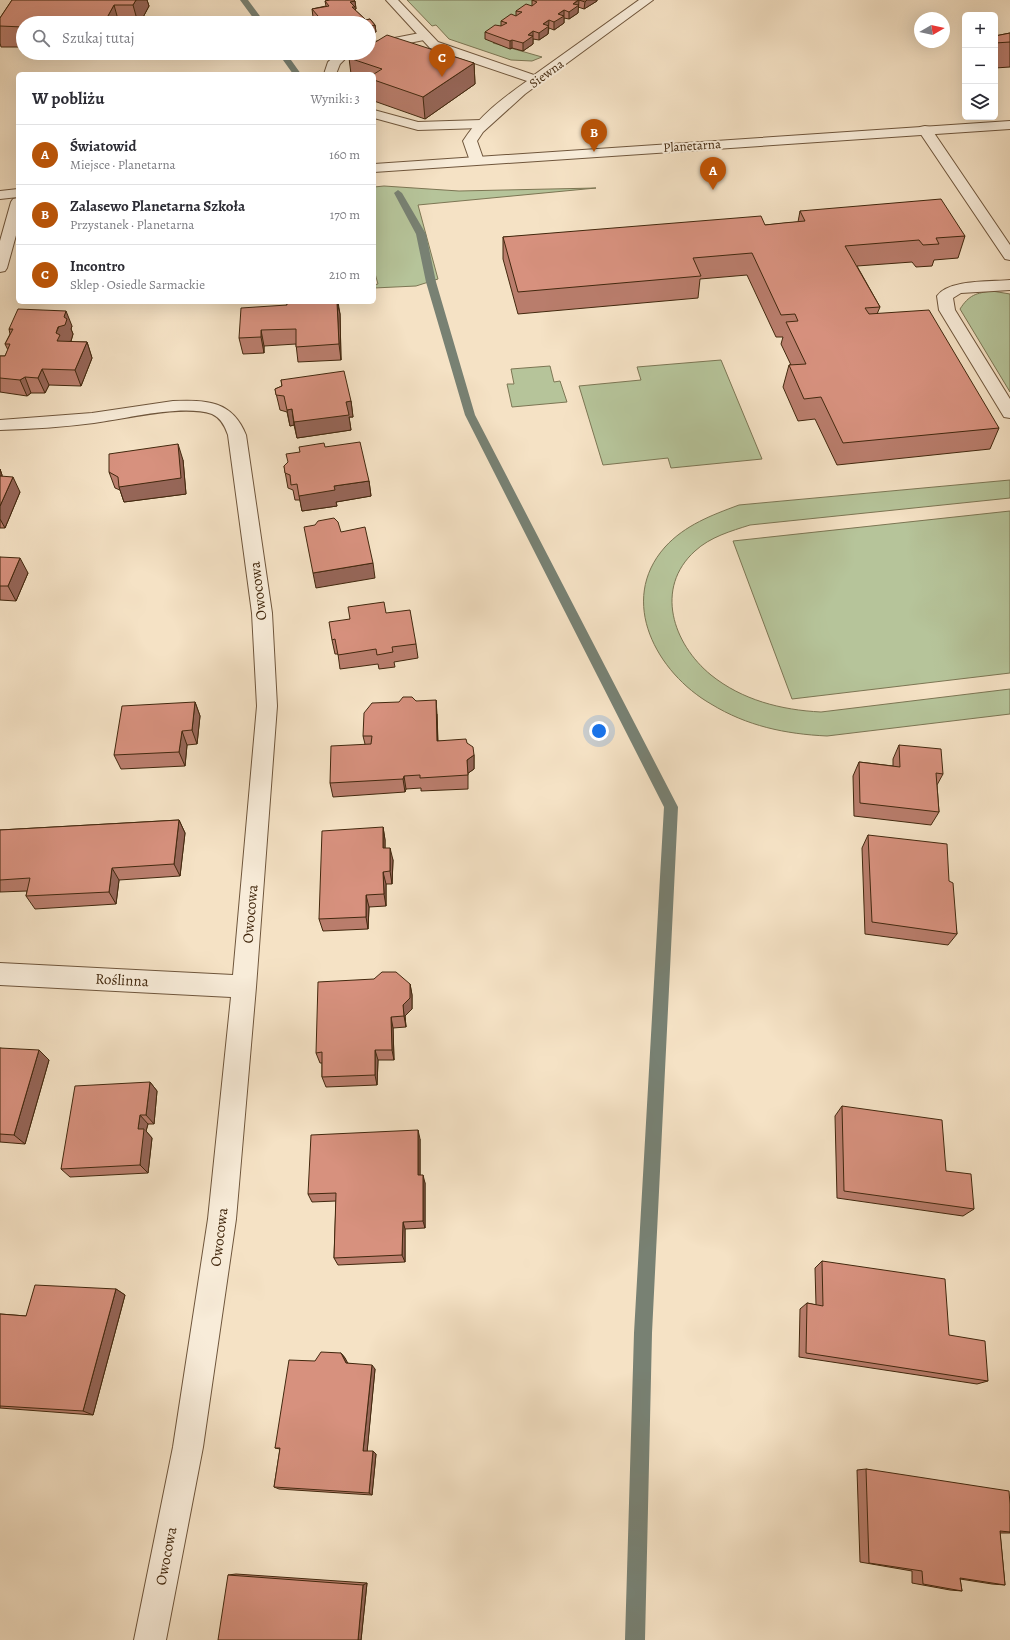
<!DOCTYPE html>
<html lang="pl">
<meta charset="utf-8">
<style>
body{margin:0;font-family:Alegreya,serif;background:#f2f2f3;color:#2b2b33}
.controls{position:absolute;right:12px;top:12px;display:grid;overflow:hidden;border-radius:6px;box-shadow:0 4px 16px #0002}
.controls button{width:36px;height:36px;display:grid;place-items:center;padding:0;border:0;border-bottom:1px solid #e1e1e2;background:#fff;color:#2b2b33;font:20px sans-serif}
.compass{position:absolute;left:914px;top:12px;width:36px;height:36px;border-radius:50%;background:#fff;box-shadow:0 4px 16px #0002;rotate:81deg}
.you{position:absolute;left:599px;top:731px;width:14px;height:14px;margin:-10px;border:3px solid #fff;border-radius:50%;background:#1a73e8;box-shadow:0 0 0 6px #1a73e833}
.badge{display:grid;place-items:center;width:26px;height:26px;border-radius:50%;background:#b45309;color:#fff;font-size:13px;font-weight:700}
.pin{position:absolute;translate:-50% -33px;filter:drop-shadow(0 1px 2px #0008)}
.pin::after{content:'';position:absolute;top:21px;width:14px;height:12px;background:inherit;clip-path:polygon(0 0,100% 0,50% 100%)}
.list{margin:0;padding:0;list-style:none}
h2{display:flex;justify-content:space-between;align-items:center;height:52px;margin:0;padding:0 16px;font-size:17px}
h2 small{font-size:13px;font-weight:400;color:#7c7c81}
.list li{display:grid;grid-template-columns:26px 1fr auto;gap:12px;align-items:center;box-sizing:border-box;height:60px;padding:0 16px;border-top:1px solid #e1e1e2}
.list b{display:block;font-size:15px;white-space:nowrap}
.list p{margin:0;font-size:13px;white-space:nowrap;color:#7c7c81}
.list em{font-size:13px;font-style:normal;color:#7c7c81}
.icon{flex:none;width:22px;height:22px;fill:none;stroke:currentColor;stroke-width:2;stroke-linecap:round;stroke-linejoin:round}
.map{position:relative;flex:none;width:1010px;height:1640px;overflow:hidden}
.search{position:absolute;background:#fff;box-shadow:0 4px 16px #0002;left:16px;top:16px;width:360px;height:44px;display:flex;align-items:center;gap:10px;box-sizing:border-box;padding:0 14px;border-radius:22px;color:#7c7c81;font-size:15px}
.panel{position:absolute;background:#fff;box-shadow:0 4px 16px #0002;left:16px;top:72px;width:360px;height:232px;border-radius:6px}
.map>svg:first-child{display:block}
.green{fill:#b6c49a;stroke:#7c7654}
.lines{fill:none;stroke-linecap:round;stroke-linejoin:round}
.stream{fill:#788173;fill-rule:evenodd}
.service-casing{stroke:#6f563c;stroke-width:2}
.minor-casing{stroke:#6f563c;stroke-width:2}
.tertiary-casing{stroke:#6f563c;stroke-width:2}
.service{fill:#f8ecd9;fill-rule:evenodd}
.minor{fill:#f8ecd9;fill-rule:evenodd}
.tertiary{fill:#f8ecd9;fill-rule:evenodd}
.wall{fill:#b97d6c;stroke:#42280e}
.shaded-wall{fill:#966658;stroke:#42280e}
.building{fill:#d7917e;stroke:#42280e}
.labels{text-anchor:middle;stroke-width:4;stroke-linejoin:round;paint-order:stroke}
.far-street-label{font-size:13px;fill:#42280e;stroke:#f8ecd9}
.street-label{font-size:15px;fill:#42280e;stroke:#f8ecd9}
</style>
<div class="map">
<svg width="1010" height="1640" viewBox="0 0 1010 1640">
<rect width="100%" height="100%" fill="#f5e2c5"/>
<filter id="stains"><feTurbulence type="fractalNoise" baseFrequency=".005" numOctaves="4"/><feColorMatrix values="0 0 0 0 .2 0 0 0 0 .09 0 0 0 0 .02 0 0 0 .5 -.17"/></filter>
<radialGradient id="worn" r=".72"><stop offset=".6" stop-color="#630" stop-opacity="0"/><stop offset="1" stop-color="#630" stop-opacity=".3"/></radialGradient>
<path class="green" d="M407 0H552L493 43 542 57 532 61 511 60 449 39 436 25 432 26Z
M384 186 459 191 596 188 418 205 438 279 416 286 374 288V285L378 284 374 270V187Z
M992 291 1010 294V392L960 309C969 295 976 293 992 291Z
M721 360 762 459 671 468 668 458 603 465 579 386 641 380 637 367Z
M550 366 554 382 560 381 567 402 512 407 507 384H514L511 369Z
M1010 480V498L750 525C731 531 710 537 695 551 654 588 673 644 711 675 742 700 781 710 821 712L1010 689V714L827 736C785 734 747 726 711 704 657 673 617 601 665 547 685 525 712 515 739 505Z
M1010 511V673L792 699 733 541Z"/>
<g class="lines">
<path class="stream" d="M240 0H248L265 23H257Z
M278 53H286L301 74H293Z
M398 190 402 193 426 234 436 282 475 415 678 807 652 1333 645 1640H625L634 1333 664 807 465 415 426 282 416 234 394 193Z"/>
<g class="service-casing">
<path id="service" d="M425 32 429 33 431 36 429 39 369 51V43Z
M338 53H351L340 64 336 74H324L328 62Z
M374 110 418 122 481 120 488 124 481 128 418 130 374 118Z
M925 126 930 127 1010 245V260L1005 259 918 130 920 127Z
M1010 280V290L961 293 953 298 955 310 1010 399V418L1004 417 939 310 937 296C949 279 991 282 1010 280Z"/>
</g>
<g class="minor-casing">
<path id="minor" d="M386 0H398L438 42 534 75 639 0H653L525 94 483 132 477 141 484 161 482 164H472L470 161 463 141C479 116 503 98 527 81L430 48Z
M18 198V228L7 268 5 271 0 272V241L11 202 13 199Z
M173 401C206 400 232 400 246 435L272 613 277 706 256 987 236 1219 203 1447 166 1640H134L173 1447 208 1219 231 997 0 985V963L233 975 257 706 252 613 228 435C225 426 221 418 212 414 182 404 126 419 94 423 63 427 31 429 0 430V420L92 413Z"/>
</g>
<g class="tertiary-casing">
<path id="tertiary" d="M1010 121V129L374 172V164Z
M18 189V197L0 199V191Z"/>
</g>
<use href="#service" class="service"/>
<use href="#minor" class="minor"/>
<use href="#tertiary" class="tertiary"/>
</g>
<path class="wall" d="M12 0H147L149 6 140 23H23V47H1L0 43V18Z
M330 0H354L355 1 356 9 355 10 366 20 370 19 375 25 376 32 369 34V23H319L313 17 312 9 326 6 325 1Z
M532 0H597V1L584 9 578 7V13L569 19 564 18V23L554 30 549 28 548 34 539 40 533 39V44L523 51 512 48 510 49 485 39V32L501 26V21L516 16V11L532 6Z
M1010 33V67L995 68V36Z
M349 58 474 63 475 84 425 119 374 101V74H351Z
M800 211 965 236 958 258 934 260 932 266 916 267 912 262 857 266 880 307 877 314 999 428 990 449 837 465 815 419 798 421 783 387 789 365H791L781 344 783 337H776L747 275 700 279 698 298 518 314 503 259V237L765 225 798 222Z
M287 302H338L340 314 341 360 298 362 296 344 264 346V353L243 354 239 338 287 305Z
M72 326 71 329 73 334 71 341 69 342H87L92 358 81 386 49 385 45 393H31L27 396 0 392V356H5L8 350 5 344 10 334 9 329Z
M281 380 351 401 353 417H349L351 430 297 438 294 425 290 426 287 412 280 410 275 389 282 386Z
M325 447 369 481 371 496 336 502 337 506 302 511 300 500H295L293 490 288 488 284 466 300 452Z
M183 460 186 494 124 502 120 490 115 488 109 472Z
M0 469 2 475V476L20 492 5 528H0Z
M0 557 28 573 16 601 0 600Z
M386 613 416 644 418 658 394 662 395 667 379 669 378 664 340 669 338 654H335L332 640 350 619Z
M416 701 437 714 438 741 467 743 474 755V769L468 773V789L421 791V788L406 789 405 792 333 797 330 783 365 744 363 736Z
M195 702 200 716 197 744 187 745 185 766 121 769 114 755Z
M899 745 943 774 937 785 939 812 931 825 854 816 853 776 859 762 893 766V759Z
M179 820 185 833 180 876 119 880 116 904 35 909 26 896 27 891 0 892V830Z
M383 827 385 840V848L393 860 392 884H386V906L369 907 368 929 323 931 319 919Z
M868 835 949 881 957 934 948 945 865 934 862 848Z
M410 984 412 995V1009L405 1016 406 1027 393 1028 394 1060H378L377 1085 326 1087 322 1077V1063H320L316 1053Z
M0 1048 49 1060 25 1144 0 1142Z
M150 1082 157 1091 154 1124H148L146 1131 152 1138 148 1173 70 1177 61 1169Z
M842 1106 946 1171 974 1209 963 1216 837 1198 835 1116Z
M420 1139V1175L425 1183V1228L405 1229V1262L338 1265 334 1258 336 1201 312 1202 308 1194Z
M822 1261 949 1335 988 1381 977 1384 799 1357 800 1309 807 1303 816 1305 815 1268Z
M116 1289 125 1295 93 1415 0 1408V1314L26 1316Z
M341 1353 345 1358 347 1363 375 1369 367 1451 376 1454 372 1495 279 1489 274 1487 280 1449 275 1448 315 1361Z
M866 1469 1010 1504V1533H1000L1005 1585 992 1584 960 1579 962 1591 950 1590 912 1583V1571L860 1562 857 1470Z
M236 1574 367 1583 361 1640 228 1575Z"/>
<path class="shaded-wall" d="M136 0H147L149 6 140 23H138L133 5Z
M579 0 578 13 569 19V12L573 4Z
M587 0H597V1L584 9 585 2Z
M355 1 356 9H355V14L350 2Z
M114 5 119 23H104Z
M564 10V23L554 30V22L558 14Z
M549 20 548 34 539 40V33L543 24Z
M375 25 376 32 369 34V26Z
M533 31V44L523 51V43L528 35Z
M512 40V48L510 49V41Z
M474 63 475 84 425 119 423 97Z
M337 302 340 314 341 360 339 344Z
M66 311 72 326 71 329 73 334 71 341 64 343 57 341 56 333Z
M261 330 264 346V353L261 337Z
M87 342 92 358 81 386 75 370Z
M42 369 49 385 45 393 38 378Z
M25 377 31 393 27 396 20 380Z
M351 401 353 417H349L351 430 297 438 294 422 346 402Z
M292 409 294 425 290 426 287 410Z
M178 444 183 460 186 494 124 502 119 487Z
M0 469 2 475 0 480Z
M13 477 20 492 5 528 0 519V506Z
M369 481 371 496 336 502 337 506 302 511 299 496 334 486Z
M20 558 28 573 16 601 8 586Z
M373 563 375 578 316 588 313 573Z
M436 700 437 714 438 754 437 741Z
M195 702 200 716 197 744 192 730Z
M182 731 187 745 185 766 179 752Z
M474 755V769L467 774V760Z
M404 776 406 789 405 792 403 779Z
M179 820 185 833 180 876 174 864Z
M383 827 385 840V861L383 848Z
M390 848 393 860 392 884 390 871Z
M112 868 119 880 116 904 109 892Z
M383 872 386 884V906L384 894Z
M366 895 369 907 368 929 366 917Z
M410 984 412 995V1009L405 1016 406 1027 404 1016 403 1005Z
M391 1017 393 1028 394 1060 392 1050Z
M39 1050 49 1060 25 1144 14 1135Z
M375 1050 378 1060 377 1085 375 1075Z
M150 1082 157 1091 154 1124 146 1115Z
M140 1115 148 1124 146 1131 152 1138 148 1173 140 1165 138 1129Z
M418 1130 420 1139V1183L418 1175Z
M423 1175 425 1183V1228L423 1221Z
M403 1222 405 1229V1262L402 1255Z
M116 1289 125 1295 93 1415 83 1411Z
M341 1353 345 1358 350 1367 346 1363Z
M372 1365 375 1369 367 1453 363 1451Z
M373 1451 376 1454 372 1495 369 1493Z
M367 1583 361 1640H358L363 1585Z"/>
<path class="building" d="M12 0H136L133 5H114L104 23H23V27L0 26V18Z
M330 0H354L355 1 350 2 355 7H352L366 20 370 19 375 25 369 26V23H324L312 9 329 6 325 1Z
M532 0H578L573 4 579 5 569 12 564 10 558 14 564 16 554 22 549 20 543 24 549 26 539 33 533 31 528 35 533 36 523 43 512 40 510 41 485 32 495 25 501 26 507 23 501 21 511 14 516 16 522 12 516 11 526 4 532 6 537 2Z
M579 0H587L585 2Z
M1010 33V42L995 43V36Z
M387 35 474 63 423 97 374 80V74L382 69 349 58 357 53H369V46Z
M941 199 965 236 936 238 939 244 923 245 919 240 845 246 880 307 865 308 869 314 929 310 999 428 843 443 821 397 804 399 789 365 806 364 786 322 798 321 795 314 781 315 752 253 693 258 701 276 518 292 503 237 761 216 765 225 783 223 805 221 800 211Z
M287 302H337L339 344 296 347V329L261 330V337L239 338 241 308 287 305Z
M18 309 66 311 64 317 67 319 65 325 58 327 56 333 60 335 57 341 87 342 75 370 42 369 38 378 25 377 20 380 0 378V356H5L10 344H5L13 329H9Z
M344 371 351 401 346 402 349 415 294 422 292 409 287 410 284 396 276 395 275 389 282 386 281 380Z
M360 442 369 481 334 486 335 490 299 496 297 484 291 485 290 475 285 473 284 466 288 462 286 454 300 452 299 447 324 443 325 447Z
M178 444 181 478 119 487 118 477 109 472V454Z
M0 476 13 477 0 506Z
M334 518 338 522 341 532 365 527 373 563 313 573 304 527 315 525 318 521Z
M0 557 20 558 8 586H0Z
M384 602 386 613 410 610 416 644 392 647 393 652 377 655 376 649 338 655 335 639 332 640 329 622 350 619 348 607Z
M403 697H412L416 701 436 700 437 741 466 739 467 743 473 747 474 755 467 760 468 775 420 778V775L404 776 403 779 330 783 331 746 371 744 372 736H363L364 713 372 703 399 702Z
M195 702 192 730 182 731 179 752 114 755 122 706Z
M899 745 941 749 943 774 936 773 939 812 860 803 859 762 900 767Z
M179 820 174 864 112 868 109 892 26 896 30 878 0 880V830Z
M383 827V848H390V871L383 872 384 894 366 895V917L319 919 322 831Z
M868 835 947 844 949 881 953 883 957 934 872 922Z
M382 972H396L410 984V998L403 1005 404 1016 391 1017 392 1050H375V1075L322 1077V1052L316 1053 318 982 374 979Z
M0 1048 39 1050 14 1135 0 1134Z
M150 1082 146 1115H140L138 1129H144L140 1165 61 1169 75 1086Z
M842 1106 942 1120 946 1171 971 1174 974 1209 844 1191Z
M418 1130V1175H423V1221L403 1222 402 1255 334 1258 336 1193 308 1194 311 1135Z
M822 1261 945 1279 949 1335 985 1341 988 1381 806 1353 807 1303 823 1306Z
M35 1285 116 1289 83 1411 0 1406V1314L26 1316Z
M321 1352 341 1353 346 1363 372 1365 363 1451H373L369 1493 274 1487 280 1448H275L289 1360 315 1361Z
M866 1469 1009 1491 1010 1504V1532L1000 1531 1005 1585 960 1578 962 1591 923 1584 922 1571 869 1563Z
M228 1575 363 1585 358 1640H218Z"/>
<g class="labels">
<g class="far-street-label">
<text transform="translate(546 73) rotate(-36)" y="5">Siewna</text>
<text transform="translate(692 145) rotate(-4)" y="5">Planetarna</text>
</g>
<g class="street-label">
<text transform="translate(258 591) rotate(-97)" y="5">Owocowa</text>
<text transform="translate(250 914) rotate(-85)" y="5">Owocowa</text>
<text transform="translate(122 980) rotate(3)" y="5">Roślinna</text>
<text transform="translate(219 1237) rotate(-83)" y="5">Owocowa</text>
<text transform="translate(166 1556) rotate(-79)" y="5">Owocowa</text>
</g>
</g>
<rect width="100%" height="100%" filter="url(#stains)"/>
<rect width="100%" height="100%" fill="url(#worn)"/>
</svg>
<div class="controls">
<button>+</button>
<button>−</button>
<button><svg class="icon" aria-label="layers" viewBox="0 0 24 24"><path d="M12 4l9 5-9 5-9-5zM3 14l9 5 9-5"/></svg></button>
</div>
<svg class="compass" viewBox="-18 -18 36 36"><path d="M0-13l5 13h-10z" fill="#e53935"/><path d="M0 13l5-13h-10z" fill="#7c7c81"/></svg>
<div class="you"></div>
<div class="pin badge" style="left:713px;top:190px">A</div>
<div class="pin badge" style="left:594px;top:152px">B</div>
<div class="pin badge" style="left:442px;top:77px">C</div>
<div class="search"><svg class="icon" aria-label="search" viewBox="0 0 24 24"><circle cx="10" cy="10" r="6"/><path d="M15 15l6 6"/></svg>Szukaj tutaj</div>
<section class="panel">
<h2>W pobliżu<small>Wyniki: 3</small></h2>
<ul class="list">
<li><span class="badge">A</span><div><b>Światowid</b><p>Miejsce · Planetarna</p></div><em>160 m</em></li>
<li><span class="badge">B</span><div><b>Zalasewo Planetarna Szkoła</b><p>Przystanek · Planetarna</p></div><em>170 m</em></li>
<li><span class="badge">C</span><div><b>Incontro</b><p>Sklep · Osiedle Sarmackie</p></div><em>210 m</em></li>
</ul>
</section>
</div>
